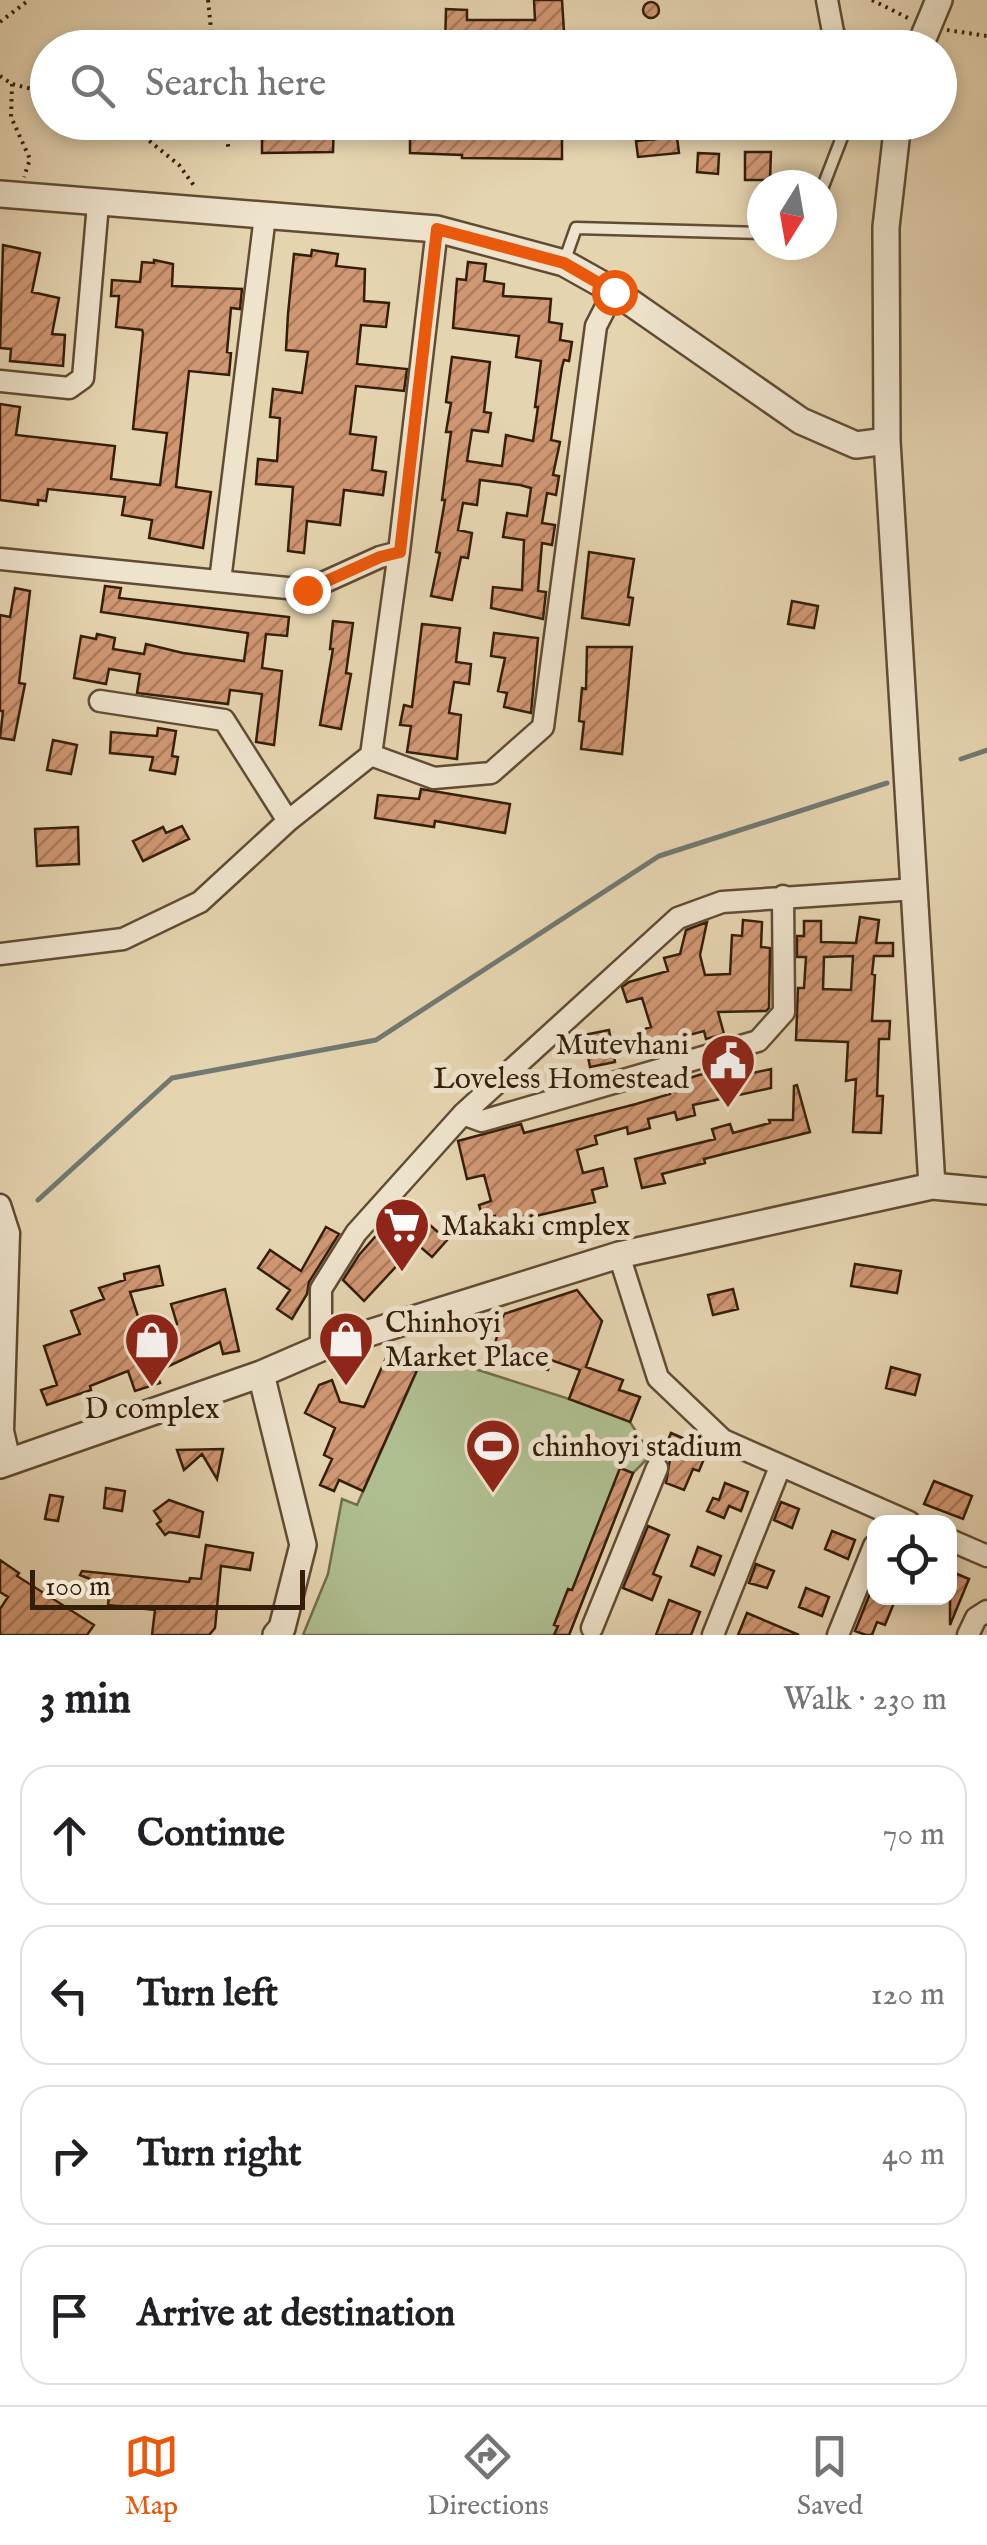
<!DOCTYPE html>
<meta charset="utf-8">
<style>
body{margin:0;font-family:"IM FELL English",serif;background:#f2f2f2;color:#202124}
.controls{position:absolute;right:30px;bottom:30px;display:grid;overflow:hidden;border-radius:20px;box-shadow:0 5px 15px #0003}
.controls button{width:90px;height:90px;display:grid;place-items:center;padding:0;border:0;border-bottom:2px solid #e0e0e0;background:#fff;color:#202124;font:50px sans-serif}
.compass{position:absolute;left:747px;top:170px;width:90px;height:90px;border-radius:50%;background:#fff;box-shadow:0 5px 15px #0003;rotate:191deg}
.scale{position:absolute;left:30px;bottom:25px;width:275px;box-sizing:border-box;padding-left:10px;border:5px solid #351e09;border-top:0;font-size:28px;line-height:35px;white-space:nowrap;color:#351e09;-webkit-text-stroke:8px #eee3cc;paint-order:stroke}
.stop{position:absolute;width:30px;height:30px;margin:-22px;border:8px solid #ea580c;border-radius:50%;background:#fff}
.stop.end{background:#ea580c;border-color:#fff;box-shadow:0 2px 10px #0008}
.list{margin:0;padding:0;list-style:none}
h2{display:flex;justify-content:space-between;align-items:center;height:130px;margin:0;padding:0 40px;font-size:42px}
h2 small{font-size:32px;font-weight:400;color:#757577}
.list li{display:grid;grid-template-columns:65px 1fr auto;gap:30px;align-items:center;box-sizing:border-box;height:140px;margin:0 20px 20px;padding:0 20px;border:2px solid #e0e0e0;border-radius:30px}
.list b{display:block;font-size:38px;white-space:nowrap}
.list em{font-size:32px;font-style:normal;color:#757577}
.icon{flex:none;width:55px;height:55px;fill:none;stroke:currentColor;stroke-width:2;stroke-linecap:round;stroke-linejoin:round}
.map{position:relative;flex:none;width:987px;height:1635px;overflow:hidden}
.search{position:absolute;background:#fff;box-shadow:0 5px 15px #0003;left:30px;right:30px;top:30px;height:110px;display:flex;align-items:center;gap:25px;box-sizing:border-box;padding:0 35px;border-radius:55px;color:#757577;font-size:38px}
.sheet{height:770px;background:#fff}
nav{display:flex;justify-content:space-around;align-items:center;box-sizing:border-box;height:140px;border-top:2px solid #e0e0e0;background:#fff;font-size:28px;color:#757577}
nav a{display:grid;justify-items:center;gap:5px}
nav .on{color:#ea580c}
.map>svg:first-child{display:block}
.pitch{fill:#afbe90;stroke:#726e4c;stroke-width:2.5}
.lines{fill:none;stroke-linecap:round;stroke-linejoin:round}
.stream{stroke:#727971;stroke-width:5}
.building{fill:url(#building-hatch);stroke:#351e09;stroke-width:2.5;fill-rule:evenodd}
.service-casing{stroke:#614c33;stroke-width:15}
.minor-casing{stroke:#614c33;stroke-width:25}
.tertiary-casing{stroke:#614c33;stroke-width:30}
.path{stroke:#351e09;stroke-width:4;stroke-dasharray:2.5 5;stroke-linecap:butt}
.service{stroke:#eee3cc;stroke-width:10}
.minor{stroke:#eee3cc;stroke-width:20}
.tertiary{stroke:#eee3cc;stroke-width:25}
.route{stroke:#ea580c;stroke-width:12}
.labels{text-anchor:middle;stroke-width:10;stroke-linejoin:round;paint-order:stroke}
.poi-label{font-size:30px;fill:#351e09;stroke:#eee3cc;text-anchor:start}
</style>
<div class="map">
<svg width="987" height="1635" viewBox="0 0 987 1635">
<defs>
<pattern id="building-hatch" width="6" height="6" patternUnits="userSpaceOnUse" patternTransform="scale(2.5)"><rect width="6" height="6" fill="#d09773"/><path d="M-1 1l2-2M0 6l6-6M5 7l2-2" fill="none" stroke="#aa7b5d"/></pattern>
</defs>
<rect width="100%" height="100%" fill="#e5d4b0"/>
<filter id="stains"><feTurbulence type="fractalNoise" baseFrequency=".002" numOctaves="4"/><feColorMatrix values="0 0 0 0 .2 0 0 0 0 .09 0 0 0 0 .02 0 0 0 .5 -.17"/></filter>
<radialGradient id="worn" r=".72"><stop offset=".6" stop-color="#630" stop-opacity="0"/><stop offset="1" stop-color="#630" stop-opacity=".3"/></radialGradient>
<path class="pitch" d="M425 1353 569 1399 578 1375 640 1397 630 1422 651 1455 633 1473 569 1635H303L328 1574 342 1499 357 1505Z"/>
<g class="lines">
<path class="stream" d="M961 759 987 750
M38 1200 172 1078 376 1040 659 856 887 783"/>
</g>
<path class="building" d="M534 0H562L565 48H445L446 9 467 10V20H535Z
M643 10a8 8 0 1 1 16 0a8 8 0 1 1-16 0Z
M262 122H334L333 152 262 153Z
M462 122H562V159L462 158V155L410 153V123Z
M677 137 679 153 638 157 636 141Z
M745 152H771L770 180H745Z
M698 153 719 154 718 174 697 172Z
M3 245 40 253 32 292 59 298 52 334 65 335 63 366 10 361 11 349 0 348Z
M312 250 338 254 336 266 365 269 364 301 389 303 386 327 361 325 357 364 407 369 404 391 356 386 350 434 376 437 372 470 386 472 383 495 344 490 340 525 307 521 304 553 288 551 293 487 256 484 258 459 277 461 280 418 270 417 273 389 302 393 308 352 286 350 288 314 294 254 311 256Z
M154 260 173 264 172 286 242 289 240 309 231 308 227 352 231 353 229 375 189 371 176 487 211 492 203 548 149 538 152 520 122 515 125 497 48 489 46 501 38 500V505L0 500V404L20 407 16 435 115 446 111 479 160 485 167 433 133 429 143 333 142 330 116 327 119 296H111L112 280 140 282 142 262 154 263Z
M468 262 486 264 484 281 504 284 503 296 551 299 549 322 562 324 560 340 572 342 569 361 564 360 562 367 551 440 560 442 553 475 559 476 556 495 547 493 542 523 555 525 552 545 542 543 538 591 546 592 543 619 491 608 493 587 522 590 524 540 503 537 507 513 527 516 531 488 520 485 480 480 477 505 463 503 458 530 472 533 468 558 461 557 452 600 431 596 440 553 436 552 445 500H442L451 432H446L451 403 446 402 452 357 490 362 484 412 491 413 488 432 472 430 467 461 502 466 506 435 533 441 538 407H535L541 361 516 357 519 336 453 328 457 279 466 280Z
M589 552 634 559 628 597 633 598 629 625 582 618Z
M105 586 121 588 119 598 289 617 287 636 266 634 262 668 282 671 274 745 256 742 262 694 230 690 228 704 137 693 140 674 109 669 106 684 74 678 81 636 96 639 97 634 115 638 113 649 144 654 146 644 183 653 244 661 248 633 101 612Z
M15 588 30 591 19 683 25 684 14 740 0 738 3 711H0V615L10 617Z
M792 601 818 606 814 628 788 624Z
M333 621 353 623 346 673 351 674 341 729 320 725 333 649H330Z
M422 624 460 628 456 662 471 664 469 684 454 682 449 713 461 715 457 759 407 752 411 726 400 725 404 705 412 707Z
M494 633 538 638 531 713 504 707 507 693 498 691 505 658 491 656Z
M587 647H632L622 754 581 749 584 722 579 721 582 688 586 689Z
M158 728 176 731 172 756 178 757 175 774 150 770 153 757 110 753 111 732 157 736Z
M53 740 77 745 71 774 47 770Z
M421 789 510 804 505 833 435 821 434 827 375 818 378 795 419 799Z
M182 826 189 839 143 861 133 841 163 827 166 833Z
M78 827 79 864 37 866 35 829Z
M860 917 879 920 876 943H893V956H874L872 974 875 975 872 1021H890L889 1039H879L877 1096H883L881 1133 853 1132 856 1079 846 1081 848 1042 796 1040 798 988H804L806 957H797V936H804V921H821V942L856 943ZM853 956 851 990 823 989 824 957Z
M743 920 762 922 761 947 770 948 769 1008 766 1011 718 1012 724 1034 706 1039 704 1031 674 1039 677 1048 659 1053 656 1044 641 1049 636 1032 651 1027 642 998 627 1002 622 987 629 982 668 971 664 958 680 954 686 930 707 922 700 955 705 975 730 974 732 935 742 936Z
M609 1030 615 1062 590 1067 584 1035Z
M771 1069V1088L693 1105 695 1115 677 1120 675 1112 648 1119 650 1128 628 1134 627 1127 595 1136 597 1144 577 1150 583 1173 603 1168 607 1186 592 1190 595 1202 497 1225 495 1216 483 1219 479 1205 491 1201 484 1175 467 1179 458 1141 521 1124 524 1133 636 1104 670 1094 667 1085 699 1075 717 1071 719 1080Z
M797 1085 810 1132 704 1159 705 1163 662 1174 665 1183 642 1188 635 1159 715 1139 712 1129 730 1124 733 1133 770 1123 769 1120H793L794 1086Z
M405 1203 447 1240 432 1257 417 1244 364 1301 343 1280 359 1255Z
M326 1227 339 1234 309 1282 307 1294 292 1319 277 1309 290 1290 258 1268 270 1250 301 1271Z
M855 1264 901 1271 897 1293 851 1286Z
M159 1266 163 1285 130 1292 144 1335 177 1324 171 1304 225 1289 239 1351 223 1354 220 1342 156 1372 160 1383 135 1391 128 1371 90 1386 91 1390 47 1405 41 1390 57 1385 44 1346 80 1334 71 1311 104 1299 99 1288 125 1280 124 1274Z
M733 1289 738 1309 713 1315 708 1295Z
M577 1290 602 1321 586 1367 623 1380 619 1390 640 1397 630 1422 569 1399 580 1370 551 1360 548 1370 492 1353 504 1314Z
M390 1349 421 1361 363 1491 339 1480 334 1491 320 1485 332 1459 324 1455 335 1428 305 1413 319 1385 332 1380 340 1402 364 1407Z
M891 1367 920 1375 915 1395 886 1388Z
M671 1433 708 1449 699 1471 693 1469 684 1490 666 1483 670 1459 662 1455Z
M223 1449 217 1479 202 1454 184 1470 177 1450Z
M620 1468 633 1473 569 1635H554L558 1626 554 1625 568 1589 572 1590Z
M934 1481 972 1496 963 1519 924 1504Z
M725 1483 748 1492 741 1511 729 1506 724 1518 707 1511 713 1498 719 1500Z
M106 1488 125 1491 122 1511 104 1508Z
M50 1495 63 1497 58 1521 45 1519Z
M169 1500 203 1512 199 1537 169 1532 165 1535 157 1524 161 1521 154 1511Z
M781 1502 799 1509 792 1528 774 1520Z
M648 1526 669 1535 653 1574 661 1577 652 1600 623 1588Z
M832 1531 855 1540 848 1559 825 1549Z
M206 1545 253 1553 250 1570 221 1566 215 1628 209 1635H152L155 1610 108 1605 110 1587 80 1575 82 1571 189 1582 190 1578 201 1579Z
M698 1547 721 1556 714 1575 691 1566Z
M0 1560 19 1573 17 1576 94 1625 87 1635H0V1609L8 1597 0 1592Z
M756 1564 774 1571 767 1588 749 1583Z
M950 1571 969 1579 950 1625Z
M806 1588 829 1597 822 1616 799 1607Z
M871 1591 874 1593V1598H896L885 1625 877 1622 872 1635H866L855 1631Z
M669 1600 700 1612 691 1635H656Z
M747 1613 799 1635H738Z"/>
<g class="lines">
<g class="service-casing">
<path id="service" d="M822 189 844 132 855 122
M564 262 576 228 762 233"/>
</g>
<g class="minor-casing">
<path id="minor" d="M827 0 833 32 841 48
M0 381 69 388 83 378 98 204
M0 559 307 590 380 557 399 552
M220 581 265 216
M100 701 224 720 288 821
M371 755 434 778 491 773 543 727 596 326 614 291
M0 954 123 939 200 902 288 821 371 755 399 552 437 229
M463 1114 482 1121 758 1041 784 1012 783 896
M0 1205 9 1233 3 1431 10 1461
M619 1255 658 1378 723 1440 909 1522
M321 1348V1289L356 1233 463 1114 678 918 722 902 916 889
M950 1540 987 1556
M592 1628 657 1468
M713 1635 780 1467
M838 1635 874 1546
M968 1635 976 1618 987 1611"/>
</g>
<g class="tertiary-casing">
<path id="tertiary" d="M919 48 939 0
M898 122 886 227 887 441 932 1186
M0 194 437 229 564 263 614 291 801 421 856 445 887 441
M261 1374 303 1545 282 1628 276 1635
M0 1465 261 1374 321 1348 619 1255 932 1186 987 1191"/>
</g>
<path class="path" d="M208 0 213 48
M872 0 910 19
M0 22 29 0
M947 30 987 36
M0 76 12 84 48 93
M12 84 11 117 30 159 24 177
M126 122 179 165 195 187
M224 122 229 151"/>
<use href="#service" class="service"/>
<use href="#minor" class="minor"/>
<use href="#tertiary" class="tertiary"/>
</g>
<g class="lines">
<path class="route" d="M307 590 380 557 400 552 437 229 564 263 614 292"/>
</g>
<defs>
<g id="civic-pin" transform="scale(2.875)"><path d="M0 17L-7.5 6A9.5 9.5 0 1 1 7.5 6Z" fill="#8f2418" stroke="#eee3cc"/><path d="M-.6-6.5H3V-4.5H.6V-3L4-1V1h2V6H-6V1h2V-1L-.6-3ZM-1.2 2.5V6h2.4V2.5Z" fill="#fff"/></g>
<g id="supermarket-pin" transform="scale(2.875)"><path d="M0 17L-7.5 6A9.5 9.5 0 1 1 7.5 6Z" fill="#8f2418" stroke="#eee3cc"/><path d="M-6-5.5h2.5l.6 2H6L4.5 2H-2.5L-4.4-4H-6ZM-1.5 3.2a1.3 1.3 0 1 0 .1 0ZM3 3.2a1.3 1.3 0 1 0 .1 0Z" fill="#fff"/></g>
<g id="shop-pin" transform="scale(2.875)"><path d="M0 17L-7.5 6A9.5 9.5 0 1 1 7.5 6Z" fill="#8f2418" stroke="#eee3cc"/><path d="M-5-2.5h2.3a2.7 3.5 0 0 1 5.4 0H5L5.5 6h-11ZM-1.5-2.5h3a1.5 2.3 0 0 0-3 0Z" fill="#fff"/></g>
<g id="stadium-pin" transform="scale(2.875)"><path d="M0 17L-7.5 6A9.5 9.5 0 1 1 7.5 6Z" fill="#8f2418" stroke="#eee3cc"/><path d="M0-5a6.5 5 0 1 0 0 10a6.5 5 0 1 0 0-10ZM-3.5-1.8h7v3.6h-7Z" fill="#fff"/></g>
</defs>
<g fill-rule="evenodd">
<use href="#civic-pin" x="728" y="1061"/>
<use href="#supermarket-pin" x="402" y="1225"/>
<use href="#shop-pin" x="346" y="1339"/>
<use href="#shop-pin" x="152" y="1340"/>
<use href="#stadium-pin" x="493" y="1446"/>
</g>
<g class="labels">
<g class="poi-label">
<text x="689" y="1054" text-anchor="end">Mutevhani<tspan x="689" dy="34">Loveless Homestead</tspan></text>
<text x="441" y="1235">Makaki cmplex</text>
<text x="385" y="1332">Chinhoyi<tspan x="385" dy="34">Market Place</tspan></text>
<text x="152" y="1418" text-anchor="middle">D complex</text>
<text x="532" y="1456">chinhoyi stadium</text>
</g>
</g>
<rect width="100%" height="100%" filter="url(#stains)"/>
<rect width="100%" height="100%" fill="url(#worn)"/>
</svg>
<div class="controls">
<button><svg class="icon" aria-label="locate" viewBox="0 0 24 24"><circle cx="12" cy="12" r="6"/><path d="M12 2v4M12 18v4M2 12h4M18 12h4"/></svg></button>
</div>
<svg class="compass" viewBox="-18 -18 36 36"><path d="M0-13l5 13h-10z" fill="#e53935"/><path d="M0 13l5-13h-10z" fill="#757577"/></svg>
<div class="scale">100 m</div>
<div class="stop" style="left:614px;top:292px"></div>
<div class="stop end" style="left:307px;top:590px"></div>
<div class="search"><svg class="icon" aria-label="search" viewBox="0 0 24 24"><circle cx="10" cy="10" r="6"/><path d="M15 15l6 6"/></svg>Search here</div>
</div>
<section class="sheet">
<h2>3 min<small>Walk · 230 m</small></h2>
<ul class="list">
<li><svg class="icon" aria-label="ahead" viewBox="0 0 24 24"><path d="M12 20V5M6 11l6-6 6 6"/></svg><div><b>Continue</b></div><em>70 m</em></li>
<li><svg class="icon" aria-label="left" viewBox="0 0 24 24"><path d="M17 20v-9H6M10 6l-5 5 5 5"/></svg><div><b>Turn left</b></div><em>120 m</em></li>
<li><svg class="icon" aria-label="right" viewBox="0 0 24 24"><path d="M7 20v-9h11M14 6l5 5-5 5"/></svg><div><b>Turn right</b></div><em>40 m</em></li>
<li><svg class="icon" aria-label="arrive" viewBox="0 0 24 24"><path d="M6 21V4h12l-3 4 3 4H6"/></svg><div><b>Arrive at destination</b></div></li>
</ul>
</section>
<nav>
<a class="on"><svg class="icon" aria-label="map" viewBox="0 0 24 24"><path d="M3 6l6-2 6 2 6-2v14l-6 2-6-2-6 2zM9 4v14M15 6v14"/></svg>Map</a>
<a><svg class="icon" aria-label="directions" viewBox="0 0 24 24"><path d="M12 3l9 9-9 9-9-9zM9 14v-3h6M13 9l2 2-2 2"/></svg>Directions</a>
<a><svg class="icon" aria-label="saved" viewBox="0 0 24 24"><path d="M7 4h10v16l-5-4-5 4z"/></svg>Saved</a>
</nav>
